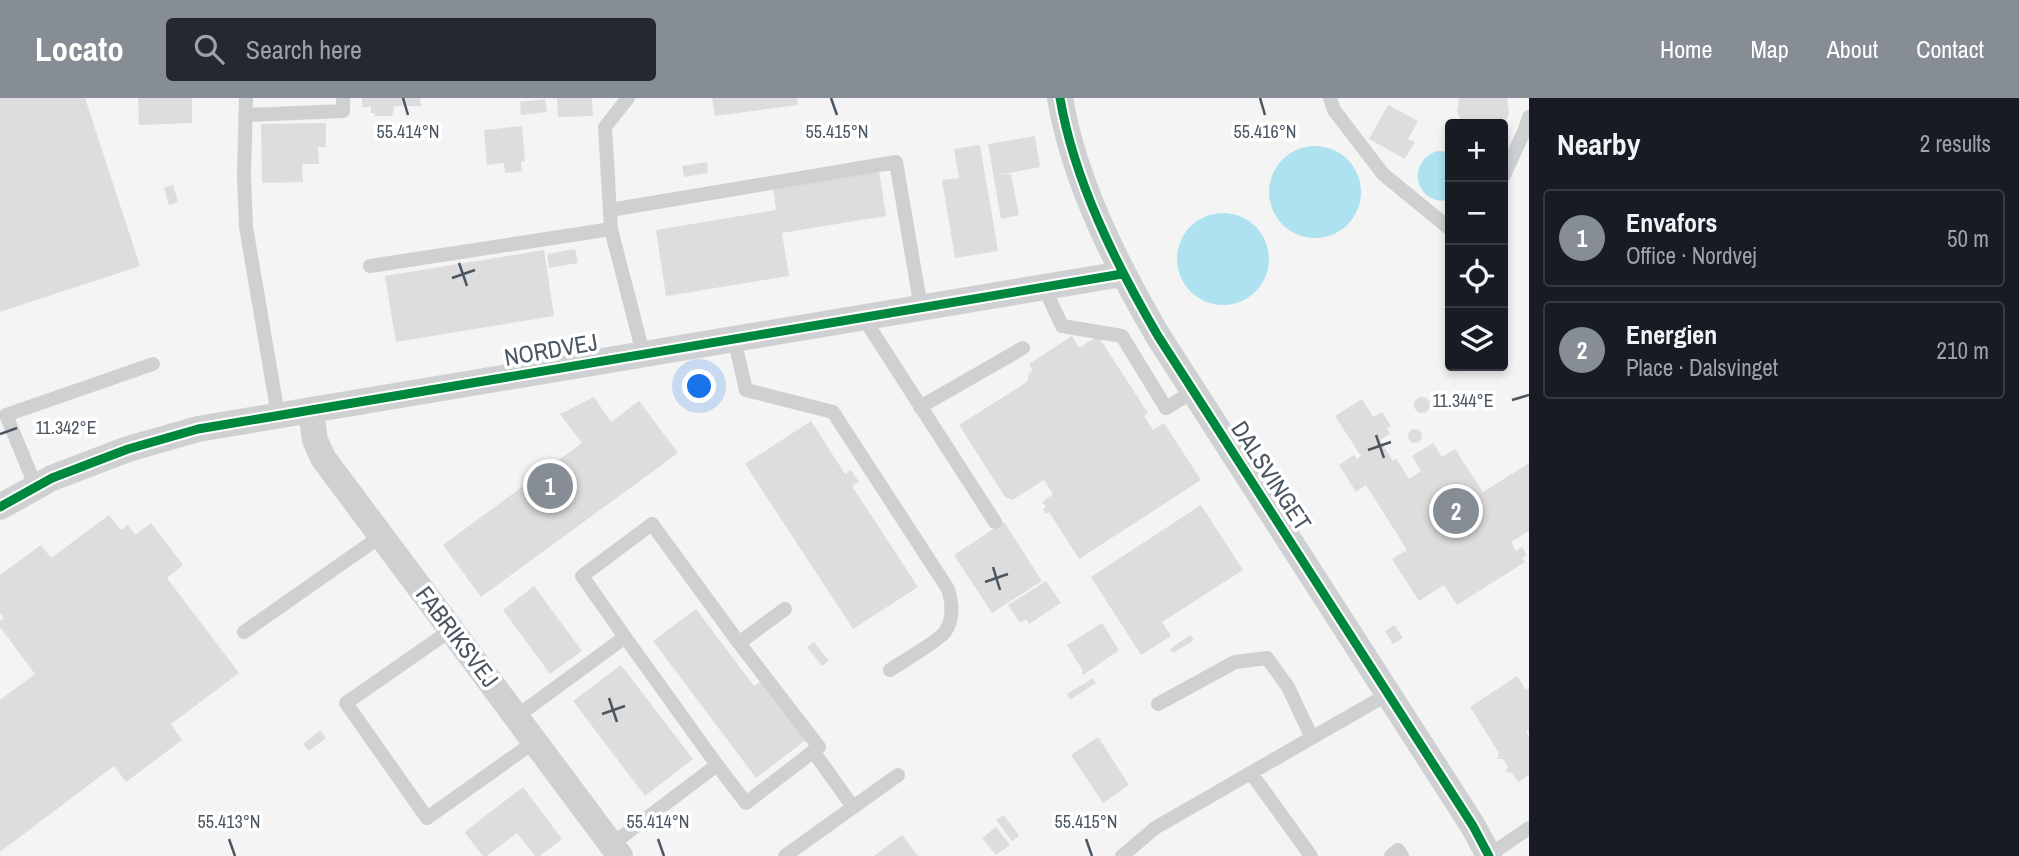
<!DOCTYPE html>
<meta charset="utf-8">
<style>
body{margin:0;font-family:"Archivo Narrow",sans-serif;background:#242831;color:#f1f3f6}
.controls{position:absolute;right:21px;top:21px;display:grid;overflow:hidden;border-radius:7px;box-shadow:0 4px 10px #0003}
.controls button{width:63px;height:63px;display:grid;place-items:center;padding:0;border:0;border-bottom:2px solid #363941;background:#171b24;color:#f1f3f6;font:35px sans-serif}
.you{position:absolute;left:700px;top:289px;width:24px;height:24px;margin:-18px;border:5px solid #fff;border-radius:50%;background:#1a73e8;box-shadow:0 0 0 10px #1a73e833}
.badge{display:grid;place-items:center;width:46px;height:46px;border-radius:50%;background:#868d94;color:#fff;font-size:23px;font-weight:700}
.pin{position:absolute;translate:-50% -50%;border:4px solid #fff;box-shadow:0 2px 7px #0006}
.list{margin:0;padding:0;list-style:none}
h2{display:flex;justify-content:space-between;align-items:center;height:91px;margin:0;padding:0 28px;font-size:30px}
h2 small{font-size:23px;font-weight:400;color:#9ea1a6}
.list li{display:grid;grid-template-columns:46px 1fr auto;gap:21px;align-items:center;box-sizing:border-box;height:98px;margin:0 14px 14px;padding:0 14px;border:2px solid #363941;border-radius:7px}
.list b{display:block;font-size:26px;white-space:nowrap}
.list p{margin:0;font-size:23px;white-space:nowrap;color:#9ea1a6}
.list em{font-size:23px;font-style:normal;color:#9ea1a6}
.icon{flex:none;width:38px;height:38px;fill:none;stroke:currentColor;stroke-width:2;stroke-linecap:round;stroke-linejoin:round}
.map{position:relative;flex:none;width:1529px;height:758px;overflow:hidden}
header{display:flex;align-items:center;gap:42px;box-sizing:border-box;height:98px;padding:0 35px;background:#868d94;color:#fff}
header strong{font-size:33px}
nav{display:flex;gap:38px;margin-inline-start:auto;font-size:24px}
.search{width:490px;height:63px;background:#242831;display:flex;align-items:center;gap:18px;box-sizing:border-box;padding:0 24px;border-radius:7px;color:#9ea1a6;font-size:26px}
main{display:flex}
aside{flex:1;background:#171b24}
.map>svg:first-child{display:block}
.water{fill:#aee2f0}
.building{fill:#ddddde}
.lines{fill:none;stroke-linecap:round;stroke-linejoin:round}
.lane{stroke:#ced0d2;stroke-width:14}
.street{stroke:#ced0d2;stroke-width:26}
.cycleway-casing{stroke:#fff;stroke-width:13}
.cycleway{stroke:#00873e;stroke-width:9}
.ticks{fill:none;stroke:#4a5661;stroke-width:2.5}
.labels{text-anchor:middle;stroke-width:7;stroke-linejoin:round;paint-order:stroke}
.street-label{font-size:24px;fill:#4a5661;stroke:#fff}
.ticks-label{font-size:18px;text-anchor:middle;fill:#4a5661;stroke:#fff;stroke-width:7;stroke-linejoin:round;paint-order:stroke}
</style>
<header>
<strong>Locato</strong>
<div class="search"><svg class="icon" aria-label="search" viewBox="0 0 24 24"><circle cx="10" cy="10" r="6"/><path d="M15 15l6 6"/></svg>Search here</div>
<nav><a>Home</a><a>Map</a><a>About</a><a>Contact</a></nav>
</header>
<main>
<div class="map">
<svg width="1529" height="758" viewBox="0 0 1529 758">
<rect width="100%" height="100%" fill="#f4f4f4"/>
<path class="water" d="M1269 94a46 46 0 1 1 92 0a46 46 0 1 1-92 0Z
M1437 53 1450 54V102C1417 109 1404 65 1437 53Z
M1177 161a46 46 0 1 1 92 0a46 46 0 1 1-92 0Z"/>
<path class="building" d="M0 0H85L140 168 0 214Z
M138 0H192V25L139 27Z
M362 0H420L421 8H395L392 18H375V15H371V9H362Z
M557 0H592L593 18 558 19Z
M712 0H797L798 7 715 18Z
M1459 0H1507L1509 16 1505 25 1463 26 1457 14Z
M545 1 547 14 521 17 520 4Z
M1388 7 1418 23 1408 41 1415 44 1405 61 1369 41Z
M326 25V49H318L319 66H302L303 84 262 85 261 26Z
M522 28 525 63 521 64 522 73 505 75 504 65 487 67 484 32Z
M1035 38 1040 69 999 77 1011 76 1019 117 1001 121 988 46Z
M980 47 998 153 955 160 942 82 959 80 954 51Z
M707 64 708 75 684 79 682 68Z
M879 73 886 118 782 135 789 178 666 198 656 132 776 112 773 91Z
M173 87 178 104 169 107 164 90Z
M575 151 578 165 549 170 547 156Z
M544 152 554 218 396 244 385 178Z
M1072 238 1079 250 1098 238 1148 315 1144 318 1153 332 1164 325 1201 382 1079 461 1049 414 1046 416 1043 411 1046 409 1042 404 1053 396 1044 382 1012 402 1005 399 959 327 1027 284 1029 275 1033 272 1029 266Z
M1414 307a8 8 0 1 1 16 0a8 8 0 1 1-16 0Z
M594 299 611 324 639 303 678 355 481 499 443 447 582 345 560 316Z
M1362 301 1373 319 1382 314 1391 328 1387 330 1390 336 1380 342 1393 363 1396 360 1409 381 1421 373 1412 358 1433 345 1442 359 1455 351 1483 394 1529 365V433L1511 444 1516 453 1522 449 1527 457 1522 460 1525 464 1457 507 1444 487 1419 503 1392 461 1407 452 1366 387 1356 394 1339 367 1354 357 1357 361 1361 358 1335 318Z
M811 323 845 376 851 372 859 384 852 388 918 489 853 531 745 366Z
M1408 338a7 7 0 1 1 14 0a7 7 0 1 1-14 0Z
M1201 407 1243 472 1162 524 1171 538 1141 557 1091 479Z
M109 417 121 432 128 427 135 437 151 425 183 467 167 480 239 575 171 626 182 642 126 684 114 668 0 754V602L35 576 0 529V523L4 520 0 515V477L41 447 51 460Z
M1004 424 1042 483 992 515 954 457Z
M1046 483 1061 505 1029 526 1026 521 1020 525 1008 507Z
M534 488 582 553 550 576 503 512Z
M696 511 754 588 761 583 806 642 756 680 653 543Z
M1102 525 1119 552 1083 577 1081 574 1083 573 1067 547Z
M1394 527 1403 540 1393 546 1385 533Z
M1190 537 1194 542 1173 555 1170 551Z
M814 544 829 563 822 568 807 549Z
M621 567 693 661 645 698 573 603Z
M1517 578 1526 592 1529 590V632L1526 634 1529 639V677L1518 684 1512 675 1506 674 1508 669 1503 661H1497L1499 655 1470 609Z
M1093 580 1096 585 1070 602 1067 596Z
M320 632 326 640 309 653 303 646Z
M1098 639 1129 687 1103 705 1071 657Z
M523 689 562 741 540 758H535L517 735 487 758H483L465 735 467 732Z
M1004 717 1019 738 1012 743 996 722Z
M996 729 1010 747 996 757 982 740Z
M902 737 918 758H874Z"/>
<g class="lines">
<path class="lane" d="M246 0 244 78 246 129 278 317
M628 0 605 29 611 131 643 255
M1330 0 1334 12 1383 76 1450 131
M245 17 343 13V0
M1503 79 1524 34 1529 19
M610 112 896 64 921 210
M370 168 611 131
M1044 189 1062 228 1122 238 1166 310 1194 293
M863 219 995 424
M734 241 746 292 833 314 948 491C952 504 954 521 945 534 937 544 902 564 890 572
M920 309 1023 250
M36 389 6 317 153 266
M451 532 346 605 427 720 534 644
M244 534 381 438
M625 539 582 478 652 426 739 545 785 511
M1158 606 1235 564 1267 560 1288 589 1312 640
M516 619 625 539 717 667 611 747
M813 653 853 709
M717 667 746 705 819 649 739 545
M1251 675 1311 758
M785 758 898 677
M1122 758 1155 730 1388 596
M1391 758 1398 752 1402 758
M1488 758 1529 730"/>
<path class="street" d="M1060 0C1074 83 1116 166 1158 238L1473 728 1489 758
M311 313 315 342 323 360 620 758
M0 409 52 380 128 351 198 331 1122 176"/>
<g class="cycleway-casing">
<path id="cycleway" d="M1060 0C1074 83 1116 166 1158 238L1473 728 1489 758
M0 409 52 380 128 351 198 331 1122 176"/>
</g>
<use href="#cycleway" class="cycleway"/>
</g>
<path class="ticks" d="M403 0 408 17M831 0 837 17M1260 0 1265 17M459 165 467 188M452 180 475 172M1512 302 1529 297M0 336 17 330M1376 337 1384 360M1368 352 1391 344M993 469 1000 492M985 484 1008 476M609 600 617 624M602 616 625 608M229 741 235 758M658 741 664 758M1086 741 1092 758"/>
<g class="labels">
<g class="street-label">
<text transform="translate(551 252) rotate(-10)" y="8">NORDVEJ</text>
<text transform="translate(1271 378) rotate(57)" y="8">DALSVINGET</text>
<text transform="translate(457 539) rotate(53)" y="8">FABRIKSVEJ</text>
</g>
</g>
<g class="ticks-label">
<text x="408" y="40">55.414°N</text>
<text x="1265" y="40">55.416°N</text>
<text x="837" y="40">55.415°N</text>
<text x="1463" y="309">11.344°E</text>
<text x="66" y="336">11.342°E</text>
<text x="229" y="730">55.413°N</text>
<text x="658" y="730">55.414°N</text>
<text x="1086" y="730">55.415°N</text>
</g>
</svg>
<div class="controls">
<button>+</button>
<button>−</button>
<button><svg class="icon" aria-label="locate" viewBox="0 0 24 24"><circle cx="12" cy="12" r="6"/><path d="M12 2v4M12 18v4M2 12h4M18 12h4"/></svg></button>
<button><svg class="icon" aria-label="layers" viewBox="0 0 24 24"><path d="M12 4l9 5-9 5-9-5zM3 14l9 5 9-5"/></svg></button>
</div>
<div class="you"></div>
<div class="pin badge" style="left:550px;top:388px">1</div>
<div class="pin badge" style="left:1456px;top:413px">2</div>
</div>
<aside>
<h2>Nearby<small>2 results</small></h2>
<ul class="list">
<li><span class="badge">1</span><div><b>Envafors</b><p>Office · Nordvej</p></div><em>50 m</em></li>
<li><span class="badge">2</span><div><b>Energien</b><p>Place · Dalsvinget</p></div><em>210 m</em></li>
</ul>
</aside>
</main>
